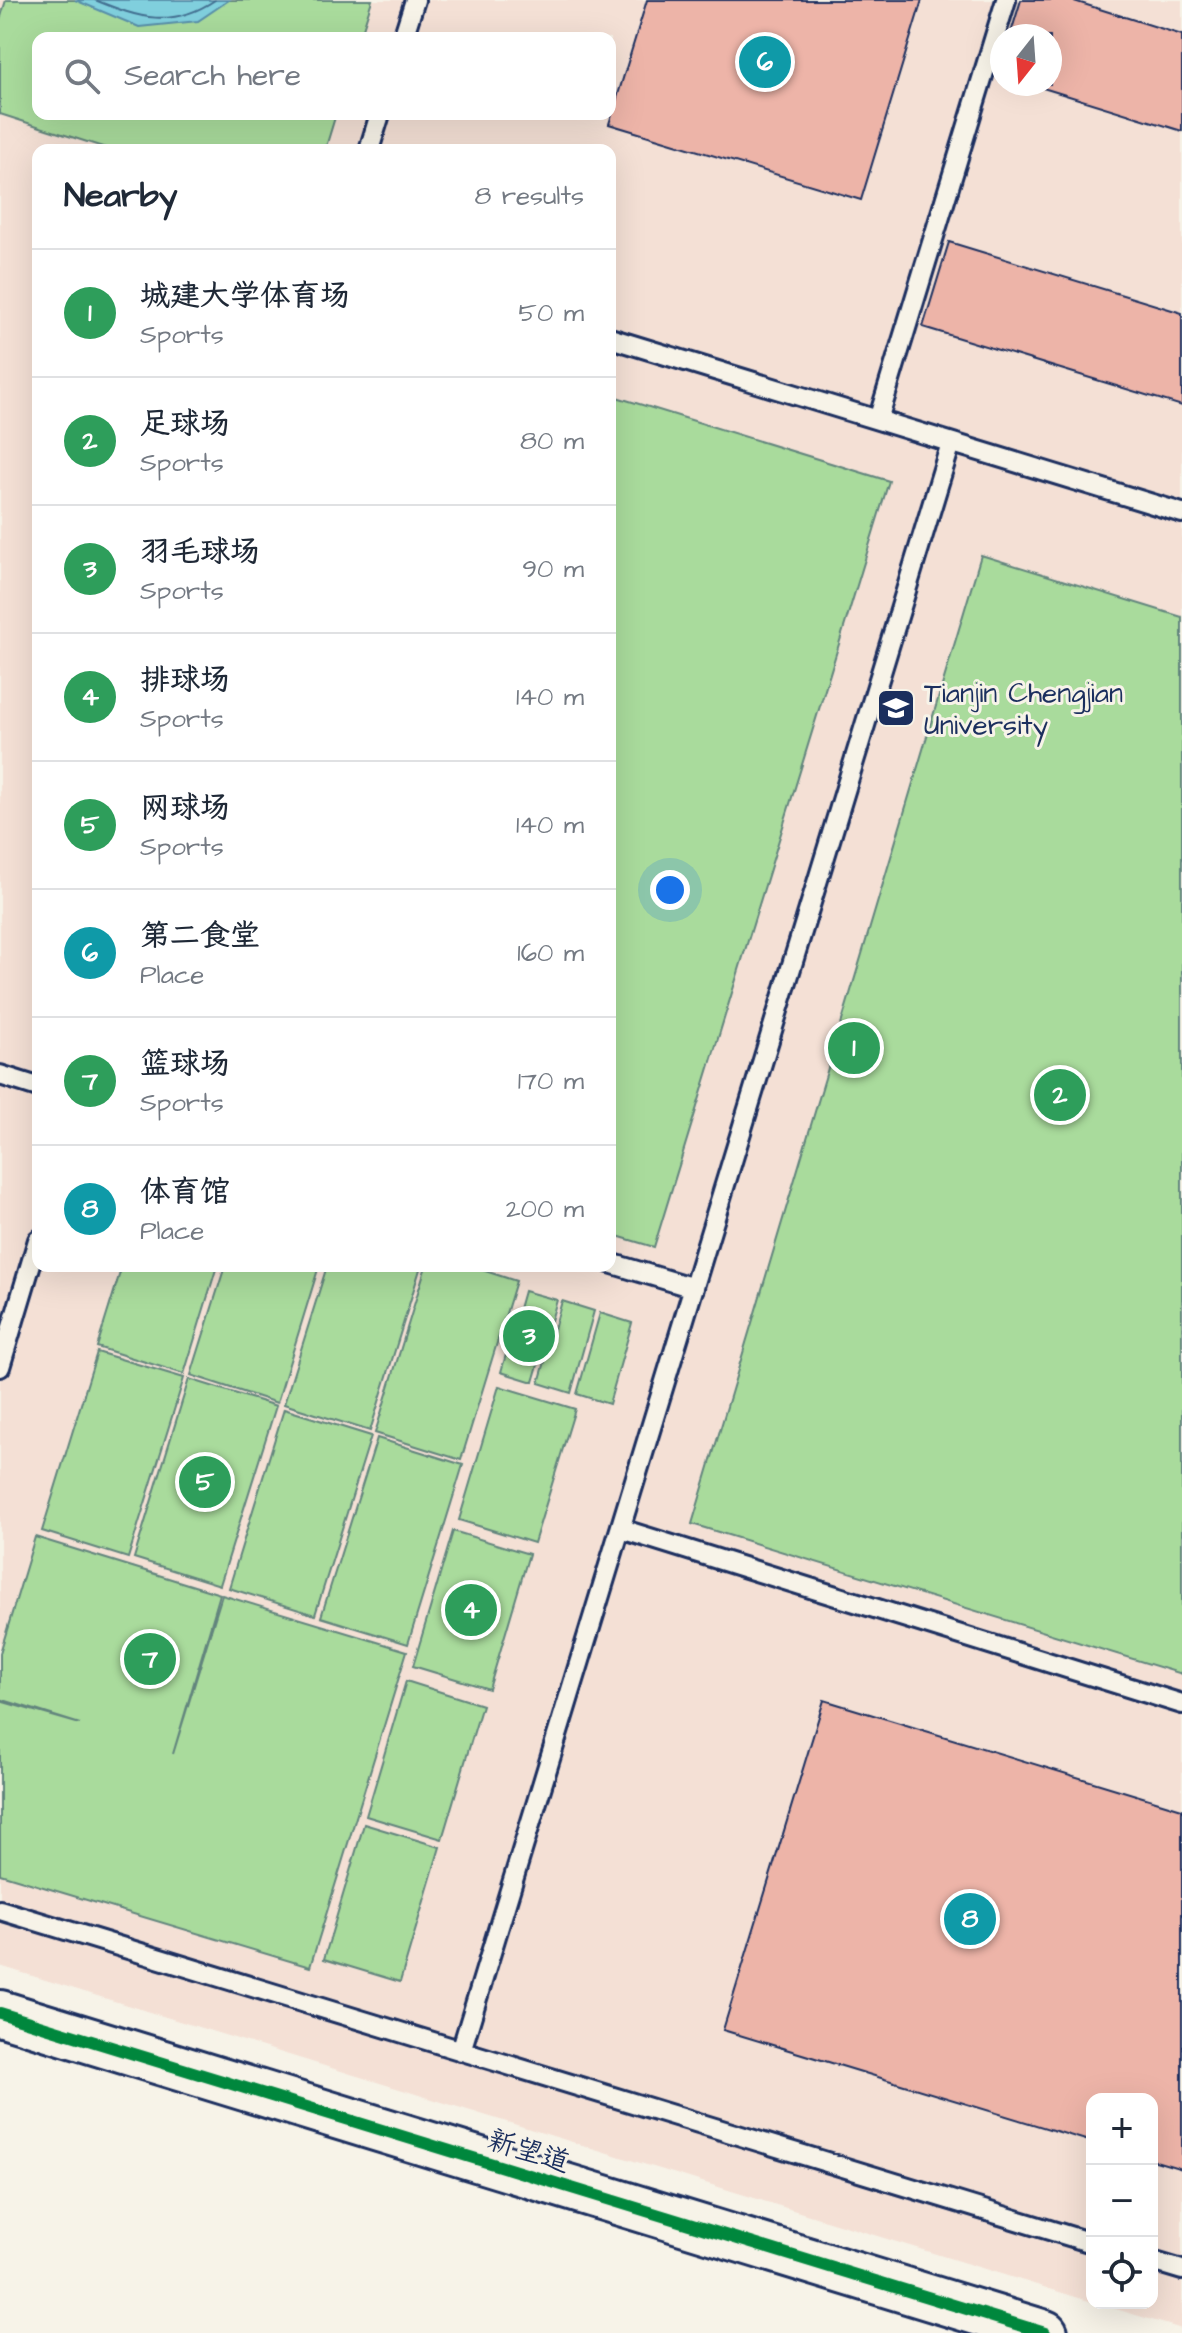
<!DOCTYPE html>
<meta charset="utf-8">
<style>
body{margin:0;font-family:"Architects Daughter","LXGW WenKai TC",sans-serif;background:#f2f2f3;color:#1f2937}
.controls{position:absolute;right:24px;bottom:24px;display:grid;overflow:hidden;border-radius:16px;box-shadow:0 8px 32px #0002}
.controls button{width:72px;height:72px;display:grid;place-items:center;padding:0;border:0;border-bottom:2px solid #e0e1e3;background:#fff;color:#1f2937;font:40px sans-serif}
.compass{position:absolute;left:990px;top:24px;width:72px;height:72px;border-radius:50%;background:#fff;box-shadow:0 8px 32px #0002;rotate:197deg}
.you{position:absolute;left:670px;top:890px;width:28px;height:28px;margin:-20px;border:6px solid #fff;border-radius:50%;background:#1a73e8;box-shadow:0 0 0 12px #1a73e833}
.badge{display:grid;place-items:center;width:52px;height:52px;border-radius:50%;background:#1b2f5e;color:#fff;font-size:26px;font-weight:700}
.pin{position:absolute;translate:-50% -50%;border:4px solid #fff;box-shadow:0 2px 8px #0006}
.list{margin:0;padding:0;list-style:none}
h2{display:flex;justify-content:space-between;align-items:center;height:104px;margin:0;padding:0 32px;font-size:34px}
h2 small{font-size:26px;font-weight:400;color:#747a83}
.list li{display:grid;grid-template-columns:52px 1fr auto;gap:24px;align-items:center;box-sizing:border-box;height:128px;padding:0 32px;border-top:2px solid #e0e1e3}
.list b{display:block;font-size:30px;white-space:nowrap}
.list p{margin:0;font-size:26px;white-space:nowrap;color:#747a83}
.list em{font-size:26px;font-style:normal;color:#747a83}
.icon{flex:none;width:44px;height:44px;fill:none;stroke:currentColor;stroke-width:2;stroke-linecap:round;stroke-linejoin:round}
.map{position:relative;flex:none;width:1182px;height:2333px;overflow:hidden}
.search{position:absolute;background:#fff;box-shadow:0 8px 32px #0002;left:32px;top:32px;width:584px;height:88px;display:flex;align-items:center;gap:20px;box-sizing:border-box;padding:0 28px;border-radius:16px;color:#747a83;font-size:30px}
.panel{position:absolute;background:#fff;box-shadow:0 8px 32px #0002;left:32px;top:144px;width:584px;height:1128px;border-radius:16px}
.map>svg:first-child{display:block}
.built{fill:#f4e0d5;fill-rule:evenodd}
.green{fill:#a9db9c;stroke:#62857d;stroke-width:2}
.water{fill:#80cfdd;stroke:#588faa;stroke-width:2}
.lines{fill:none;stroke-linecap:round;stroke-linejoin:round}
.shore{stroke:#436f91;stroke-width:2}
.building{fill:#edb4a8;stroke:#1b2f5e;stroke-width:2}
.service-casing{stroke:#1b2f5e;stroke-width:24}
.tertiary-casing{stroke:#1b2f5e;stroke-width:50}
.service{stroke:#f7f3e8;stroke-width:18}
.tertiary{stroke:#f7f3e8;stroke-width:44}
.cycleway-casing{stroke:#f7f3e8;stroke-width:17}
.cycleway{stroke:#00873e;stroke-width:12}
.labels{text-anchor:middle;stroke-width:6;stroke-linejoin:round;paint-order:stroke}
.poi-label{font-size:28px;fill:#1b2f5e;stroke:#f7f3e8;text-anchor:start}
.street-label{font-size:28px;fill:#1b2f5e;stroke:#f7f3e8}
</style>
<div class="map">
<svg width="1182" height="2333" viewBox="0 0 1182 2333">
<rect width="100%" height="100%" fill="#f7f3e8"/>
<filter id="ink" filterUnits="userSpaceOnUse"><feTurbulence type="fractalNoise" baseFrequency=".0125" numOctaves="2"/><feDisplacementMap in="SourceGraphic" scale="16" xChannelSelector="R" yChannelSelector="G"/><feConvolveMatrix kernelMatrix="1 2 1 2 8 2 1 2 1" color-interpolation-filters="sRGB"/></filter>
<g filter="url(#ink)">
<path class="built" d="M0 0H1182V2329L1096 2303H1152V2099H1092V2302L0 1966ZM1002 36H1050V84H1002ZM38 38H610V114H38ZM38 150H610V1266H38Z"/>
<path class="green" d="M6 0H372L360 38H38V114H336L325 150H112L0 114V20Z
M610 395 889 481 654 1247 610 1234Z
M981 555 1182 617V1674L692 1524Z
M122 1266H217L184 1374 97 1347Z
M225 1266H319L277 1403 191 1375Z
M327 1266H421L370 1431 284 1404Z
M426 1266H470L516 1281 461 1460 375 1433Z
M524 1291 557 1300 533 1382 501 1372Z
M562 1301 594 1311 571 1393 539 1383Z
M600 1313 632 1323 609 1404 577 1394Z
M97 1352 184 1378 128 1558 42 1531Z
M189 1379 276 1406 220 1585 134 1558Z
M499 1386 575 1409 534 1543 459 1520Z
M284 1409 371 1436 315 1615 229 1588Z
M377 1438 463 1465 408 1644 321 1617Z
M453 1531 529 1554 489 1689 413 1666Z
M35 1537 220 1594 173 1754 222 1595 407 1651 310 1967 0 1874V1701L80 1724 0 1699V1653Z
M406 1681 482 1705 442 1839 366 1816Z
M364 1824 440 1847 400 1982 324 1959Z"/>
<path class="water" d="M75 0H229L198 21 139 27Z"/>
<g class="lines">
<path class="shore" d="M95 0C139 18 172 29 215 0"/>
</g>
<path class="building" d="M647 0H922L861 200 609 124Z
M1021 0H1071L1182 35V131L1030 84H1050V36H1010Z
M949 242 1182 313V406L923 327Z
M824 1700 1182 1809V2169L1152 2160V2099H1092V2142L723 2030Z"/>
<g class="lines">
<g class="service-casing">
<path id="service" d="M403 38 415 0
M369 150 380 114
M610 338 1182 513
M878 420 1006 0
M0 1075 38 1087
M610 1263 694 1288
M0 1367 38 1240
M621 1529 1182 1704
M0 1910 1092 2243
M461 2051 951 443
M1152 2261 1182 2270"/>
</g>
<g class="tertiary-casing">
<path id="tertiary" d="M0 2013 1045 2333"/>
</g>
<use href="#service" class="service"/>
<use href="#tertiary" class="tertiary"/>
<g class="cycleway-casing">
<path id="cycleway" d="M0 2013 1045 2333"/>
</g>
<use href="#cycleway" class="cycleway"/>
</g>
</g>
<defs>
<g id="university-square" transform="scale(2)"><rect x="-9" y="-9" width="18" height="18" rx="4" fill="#1b2f5e" stroke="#f7f3e8"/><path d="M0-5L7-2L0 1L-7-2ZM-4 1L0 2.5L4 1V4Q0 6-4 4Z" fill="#fff"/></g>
</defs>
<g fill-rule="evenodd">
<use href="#university-square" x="896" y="708"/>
</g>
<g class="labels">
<g class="poi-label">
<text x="924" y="702">Tianjin Chengjian<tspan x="924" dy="32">University</tspan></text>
</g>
<g class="street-label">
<text transform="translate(529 2150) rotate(17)" y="10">新望道</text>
</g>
</g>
</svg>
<div class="controls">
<button>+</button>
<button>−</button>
<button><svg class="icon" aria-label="locate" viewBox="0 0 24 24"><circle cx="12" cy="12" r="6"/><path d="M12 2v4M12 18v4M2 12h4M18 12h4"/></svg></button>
</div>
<svg class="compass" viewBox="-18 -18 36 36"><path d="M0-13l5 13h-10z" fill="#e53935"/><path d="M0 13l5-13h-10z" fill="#747a83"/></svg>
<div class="you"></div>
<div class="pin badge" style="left:854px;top:1048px;background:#2e9e5b">1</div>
<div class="pin badge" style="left:1060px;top:1095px;background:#2e9e5b">2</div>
<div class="pin badge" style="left:529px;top:1336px;background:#2e9e5b">3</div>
<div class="pin badge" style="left:471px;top:1610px;background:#2e9e5b">4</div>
<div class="pin badge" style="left:205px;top:1482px;background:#2e9e5b">5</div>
<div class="pin badge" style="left:765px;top:62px;background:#0f9aa8">6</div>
<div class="pin badge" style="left:150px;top:1659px;background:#2e9e5b">7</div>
<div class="pin badge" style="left:970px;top:1919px;background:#0f9aa8">8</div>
<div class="search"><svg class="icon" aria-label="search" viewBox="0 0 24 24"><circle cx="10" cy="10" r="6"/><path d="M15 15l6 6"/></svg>Search here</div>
<section class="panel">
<h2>Nearby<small>8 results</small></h2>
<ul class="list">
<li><span class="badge" style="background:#2e9e5b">1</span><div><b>城建大学体育场</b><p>Sports</p></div><em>50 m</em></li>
<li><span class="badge" style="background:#2e9e5b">2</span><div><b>足球场</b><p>Sports</p></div><em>80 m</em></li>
<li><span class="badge" style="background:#2e9e5b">3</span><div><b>羽毛球场</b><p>Sports</p></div><em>90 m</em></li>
<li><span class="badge" style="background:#2e9e5b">4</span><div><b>排球场</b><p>Sports</p></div><em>140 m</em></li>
<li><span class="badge" style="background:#2e9e5b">5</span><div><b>网球场</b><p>Sports</p></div><em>140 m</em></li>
<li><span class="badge" style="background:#0f9aa8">6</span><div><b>第二食堂</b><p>Place</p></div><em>160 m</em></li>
<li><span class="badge" style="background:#2e9e5b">7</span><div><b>篮球场</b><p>Sports</p></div><em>170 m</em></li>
<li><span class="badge" style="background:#0f9aa8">8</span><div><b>体育馆</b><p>Place</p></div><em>200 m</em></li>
</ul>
</section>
</div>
